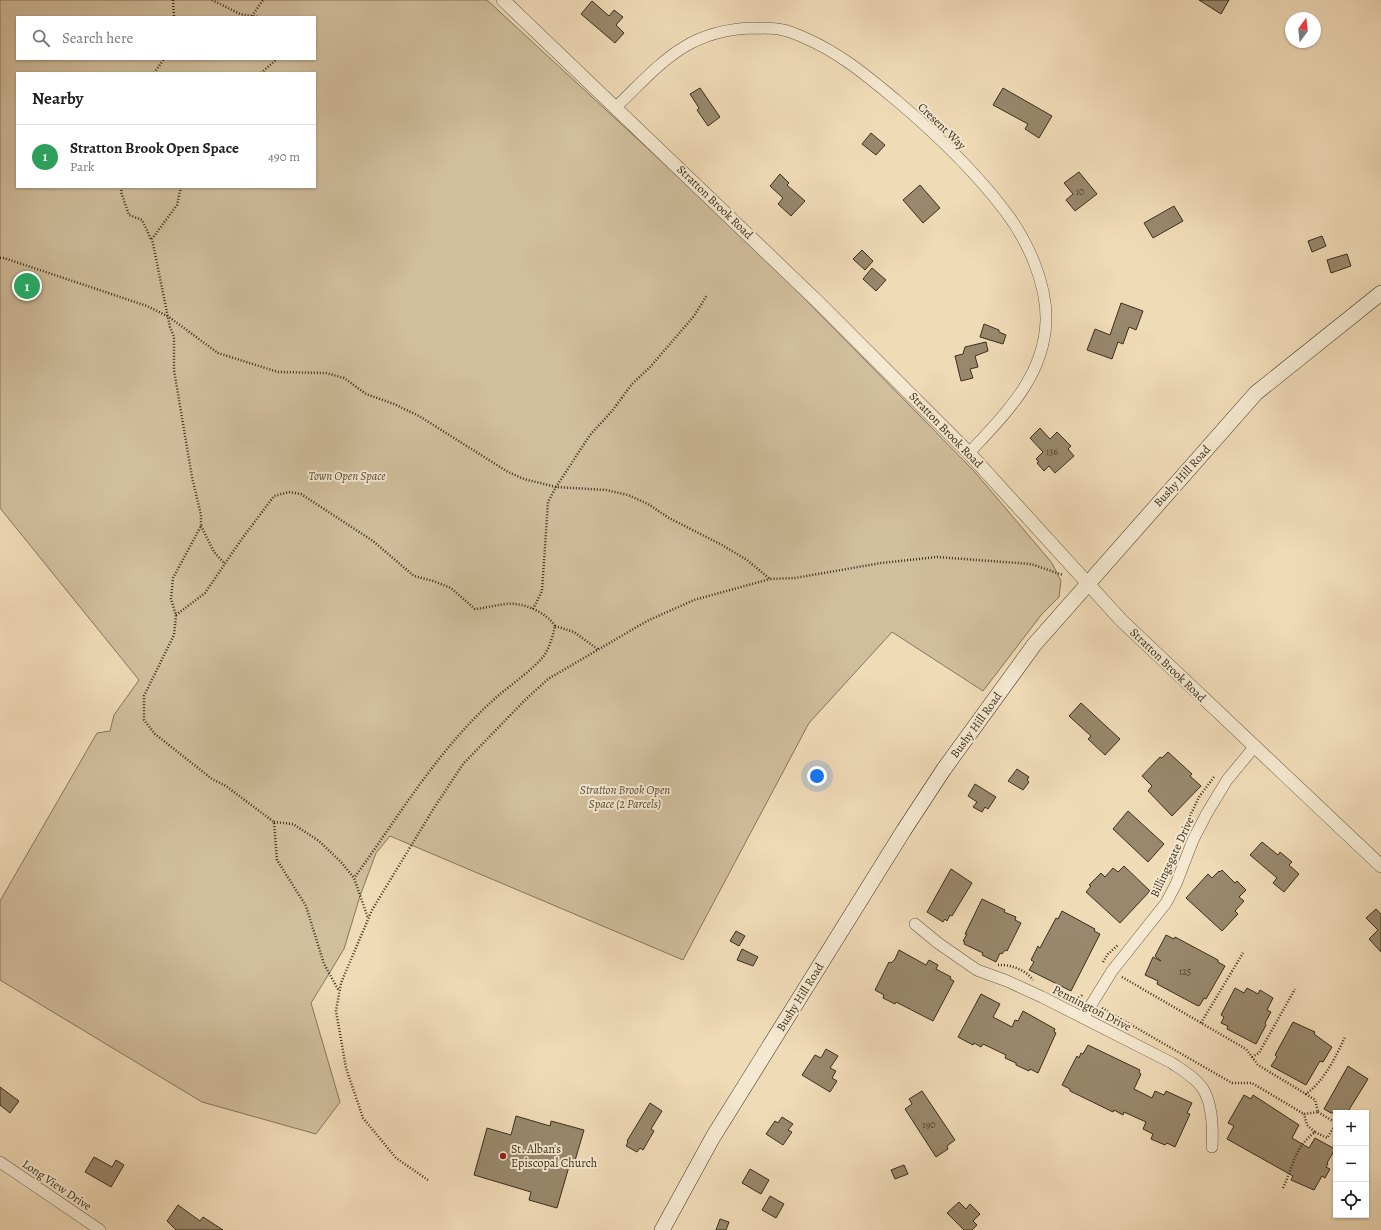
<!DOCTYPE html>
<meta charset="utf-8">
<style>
body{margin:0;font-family:Alegreya,serif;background:#f2f2f2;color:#222}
.controls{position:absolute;right:12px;bottom:12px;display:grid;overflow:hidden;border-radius:0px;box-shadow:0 1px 3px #0004}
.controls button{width:36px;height:36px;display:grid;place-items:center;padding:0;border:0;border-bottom:1px solid #e0e0e0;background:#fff;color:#222;font:20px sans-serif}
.compass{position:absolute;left:1285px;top:12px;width:36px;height:36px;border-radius:50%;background:#fff;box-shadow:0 1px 3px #0004;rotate:15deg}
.you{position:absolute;left:817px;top:776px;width:14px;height:14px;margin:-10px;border:3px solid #fff;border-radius:50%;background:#1a73e8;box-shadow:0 0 0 6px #1a73e833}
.badge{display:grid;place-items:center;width:26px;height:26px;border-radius:50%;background:#2563eb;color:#fff;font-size:13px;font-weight:700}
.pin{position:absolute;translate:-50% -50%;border:2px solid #fff;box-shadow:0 1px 4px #0006}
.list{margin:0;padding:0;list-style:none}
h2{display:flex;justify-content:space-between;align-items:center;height:52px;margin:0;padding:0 16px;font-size:17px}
h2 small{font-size:13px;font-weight:400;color:#767676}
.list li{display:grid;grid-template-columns:26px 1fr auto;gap:12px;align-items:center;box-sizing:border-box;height:64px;padding:0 16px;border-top:1px solid #e0e0e0}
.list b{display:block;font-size:15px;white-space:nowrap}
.list p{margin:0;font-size:13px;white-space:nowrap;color:#767676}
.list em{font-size:13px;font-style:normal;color:#767676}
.icon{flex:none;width:22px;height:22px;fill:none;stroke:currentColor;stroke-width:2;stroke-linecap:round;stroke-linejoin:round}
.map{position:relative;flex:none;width:1381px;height:1230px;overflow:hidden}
.search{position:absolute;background:#fff;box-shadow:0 1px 3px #0004;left:16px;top:16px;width:300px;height:44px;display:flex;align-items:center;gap:10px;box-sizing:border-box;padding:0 14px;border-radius:0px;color:#767676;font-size:15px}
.panel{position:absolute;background:#fff;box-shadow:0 1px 3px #0004;left:16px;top:72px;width:300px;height:116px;border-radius:0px}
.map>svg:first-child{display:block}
.green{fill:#d1be9d;stroke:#86765c;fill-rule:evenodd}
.building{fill:#99886d;stroke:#3b2e1c}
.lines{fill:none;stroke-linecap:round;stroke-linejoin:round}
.minor-casing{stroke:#685943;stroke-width:12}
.tertiary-casing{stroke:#685943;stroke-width:14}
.secondary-casing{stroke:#3b2e1c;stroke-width:16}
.path{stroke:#3b2e1c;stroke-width:2.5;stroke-dasharray:1 2;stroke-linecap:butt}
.minor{stroke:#f5e8d0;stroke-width:11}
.tertiary{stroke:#f5e8d0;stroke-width:13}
.secondary{stroke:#f5e8d0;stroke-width:15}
.poi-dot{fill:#8f2418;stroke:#f5e8d0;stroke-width:1.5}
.labels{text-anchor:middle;stroke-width:4;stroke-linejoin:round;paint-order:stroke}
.number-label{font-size:10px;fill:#524430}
.street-label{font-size:12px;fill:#3b2e1c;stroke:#f5e8d0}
.park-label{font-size:12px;font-style:italic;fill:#594b36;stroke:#f5e8d0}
.poi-label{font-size:12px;fill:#3b2e1c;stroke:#f5e8d0;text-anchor:start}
</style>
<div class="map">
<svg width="1381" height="1230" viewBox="0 0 1381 1230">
<rect width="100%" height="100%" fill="#f0dbb7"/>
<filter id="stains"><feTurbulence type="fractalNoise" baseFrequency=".005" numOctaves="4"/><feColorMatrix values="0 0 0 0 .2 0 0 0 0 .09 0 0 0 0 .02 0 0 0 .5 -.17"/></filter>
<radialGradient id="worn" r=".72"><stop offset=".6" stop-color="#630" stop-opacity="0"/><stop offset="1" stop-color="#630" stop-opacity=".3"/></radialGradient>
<path class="green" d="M0 0H487L750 243 974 471 1052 563 1061 581 1059 597 1042 614 983 691 892 632 809 723 683 960 390 836 376 853 360 896 344 949 311 1003 340 1102 316 1134 202 1102 0 980V901L97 733 110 731 114 715 139 680 0 508ZM17 17H315V59H17ZM17 73H315V187H17Z"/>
<path class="building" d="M1199 0H1229L1221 14Z
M592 1 609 16 614 10 623 17 616 25 624 33 615 43 581 14Z
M700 88 720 117 708 126 697 110 699 108 690 94Z
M1003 88 1052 116 1039 138 1025 129 1028 124 993 105Z
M871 133 885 145 876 155 862 144Z
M1079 172 1097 194 1075 211 1066 200 1073 194 1064 183Z
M780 174 789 183 787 185 805 201 791 216 778 204 783 198 770 186Z
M920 185 940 208 923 223 903 200Z
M1174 206 1183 221 1153 238 1144 223Z
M1322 236 1326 246 1312 252 1308 241Z
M862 250 873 261 865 270 853 259Z
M1347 254 1351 266 1331 273 1327 260Z
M872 268 886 280 876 291 863 279Z
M1121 303 1143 311 1136 330 1129 327 1123 344 1118 342 1112 359 1087 350 1095 329 1110 335Z
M984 324 999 330V332L1006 335 1003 344 980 337Z
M986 342 988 351 975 356 978 367 970 369 973 378 961 381 955 356 963 354 965 347Z
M1040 428 1050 439 1057 432 1071 446 1068 449 1074 456 1055 473 1049 466 1044 471 1037 463 1039 462 1036 459 1043 452 1030 438Z
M1081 703 1120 739 1105 755 1088 739 1091 736 1069 716Z
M1168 752 1192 774 1190 776 1201 786 1172 816 1148 791 1152 786 1142 776 1160 757 1162 758Z
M1017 769 1029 777 1027 780 1029 782 1023 790 1008 781Z
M975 784 996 797 988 809 985 807 982 812 973 807 977 802 968 796Z
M1128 811 1164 844 1148 862 1113 829Z
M1262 842 1278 855 1280 852 1292 862 1289 865 1299 874 1284 892 1273 883 1277 878 1250 855Z
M1124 866 1150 891 1120 923 1086 892 1091 886 1089 885 1101 873 1105 877 1113 868 1118 872Z
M951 869 972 883 952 916 950 915 947 921 945 919 943 922 927 912Z
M1222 870 1235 883 1237 881 1246 890 1239 897 1244 901 1235 911 1238 914 1222 931 1186 898 1208 874 1212 878 1219 871 1220 872Z
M982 899 1005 910 1004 912 1016 917 1015 920 1021 923 1007 951 1005 950 1002 954 1000 953 996 962 982 955 983 953 964 944 965 942 963 941 967 934H965Z
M1376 909 1381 914V952L1369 939 1378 930 1366 918Z
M1062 911 1095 929 1094 931 1100 934 1071 991 1029 970 1034 962 1031 960 1038 946 1040 948 1056 918 1058 919Z
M736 931 745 936 739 946 730 941Z
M1166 935 1174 939 1175 937 1218 960V962L1225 966 1206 999 1204 998 1200 1005 1198 1006 1157 984 1158 981 1145 975 1153 957 1161 961 1155 956Z
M742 949 758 957 753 966 737 960Z
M899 950 926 965 929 960 938 965 936 969 951 977 950 979 954 981 933 1021 896 1002 895 1004 883 998 884 995 875 990 889 962 891 963 895 959Z
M1235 988 1244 993 1247 988 1258 994 1260 990 1273 998 1267 1010 1271 1012 1265 1023 1266 1025 1256 1044 1227 1029 1228 1026 1221 1023 1224 1017 1221 1015Z
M981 994 1000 1004 993 1017 1012 1027 1015 1020 1018 1021 1023 1011 1055 1029 1054 1032 1056 1033 1038 1073 1030 1069 1029 1071 1016 1065V1063L1005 1058 1006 1055 983 1044 981 1047 974 1043 973 1045 958 1037Z
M1293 1022 1315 1032 1314 1034 1332 1047 1323 1062 1320 1061 1306 1085 1271 1066 1277 1057 1275 1055Z
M1088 1045 1140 1070 1139 1072 1141 1074 1134 1089 1152 1098 1155 1091 1164 1095 1166 1091 1192 1103 1187 1113 1190 1114 1175 1147 1167 1143 1165 1145 1151 1139 1153 1134 1143 1129 1146 1122 1124 1112 1123 1115 1114 1110 1113 1112 1070 1091V1089L1062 1085 1077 1056 1079 1058 1081 1053 1083 1054Z
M826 1049 838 1056 830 1068 836 1071 832 1078 837 1081 830 1092 802 1075 815 1055 821 1058Z
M1348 1066 1368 1079 1347 1113H1331L1324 1109Z
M0 1087 19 1101 10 1113 0 1105Z
M922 1091 955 1140 947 1146 948 1149 936 1157 905 1109 912 1104 909 1099Z
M1244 1095 1251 1099 1253 1095 1299 1125 1292 1138 1309 1148 1315 1138 1335 1149 1327 1163 1328 1164 1326 1167 1330 1169 1325 1178 1322 1176 1314 1190 1291 1180 1293 1176 1227 1139 1234 1126 1228 1123Z
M650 1103 662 1111 651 1129 654 1131 643 1150 640 1148 637 1152 626 1146 628 1142 627 1141Z
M516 1116 550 1126 551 1121 584 1130 574 1164 570 1163 557 1208 529 1200 531 1192 474 1175 487 1128 511 1135Z
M782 1117 793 1124 788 1130 792 1132 783 1145 766 1134 775 1121 778 1123Z
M94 1157 112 1167 116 1160 124 1165 111 1187 85 1172Z
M904 1165 908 1174 895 1179 891 1170Z
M750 1169 769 1180 761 1194 742 1183Z
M770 1196 784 1204 776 1218 762 1210Z
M959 1202 966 1209 970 1204 980 1214 973 1221 977 1225 972 1230H964L947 1213Z
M178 1205 200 1221 203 1217 223 1230H176L167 1221Z
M720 1219 729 1222 726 1230H716Z"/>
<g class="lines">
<g class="minor-casing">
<path id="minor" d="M615 108C660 65 685 30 753 28 762 28 774 28 783 30 790 31 798 35 805 38 840 53 867 76 896 100 935 133 974 170 1005 211 1028 241 1047 284 1046 321 1044 377 1005 414 969 453
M915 924 938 943 977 970 1007 981 1042 997 1172 1063C1182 1070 1196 1078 1203 1089 1213 1105 1213 1129 1212 1147
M1083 1018 1112 971 1166 903 1176 884 1193 840 1207 813 1227 780 1255 746
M0 1162 100 1230"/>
</g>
<g class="tertiary-casing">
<path id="tertiary" d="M503 0 818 302 969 453 1121 620 1381 866"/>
</g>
<g class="secondary-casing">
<path id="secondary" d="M662 1230 713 1137 904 830 944 769 1034 645 1256 393 1381 293"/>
</g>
<path class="path" d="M173 0 174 17
M212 0 240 14 259 17
M252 16 263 0
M154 73 164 59
M261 73 277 59
M122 187 121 192 129 215 142 220 151 239
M181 187 177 205 152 239 170 327 174 337V370L192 477 201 515V526L173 578 171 599 176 615 174 635 144 696V720L155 734 212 779 226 786 274 822 277 860 306 906 324 964 339 991
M0 258H4L147 306 169 317 218 353 278 372 326 373 344 378 366 394 394 404 419 416 508 472 524 479 556 487 606 490 628 495 648 504 669 518 722 545 747 560 770 579 795 578 881 563 937 557 1031 564 1063 575
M201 526 214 552 225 564
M533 609 542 591 548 502 556 487 590 435 612 411 632 384 651 366 694 316 707 295
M176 615 205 593 241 540 274 496 289 492 301 494 373 541 414 576 433 581 451 588 475 609C486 608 495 605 506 604 523 602 546 612 555 626 553 636 549 649 543 657 533 669 511 685 499 695 439 747 400 815 354 878
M555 626 574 632 599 650
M274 822 293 824 319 841 341 862 354 878 368 918
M1181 835 1199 797 1214 777
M1103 962 1108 954 1118 945
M998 965C1010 964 1026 970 1033 980
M1122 977 1246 1049 1258 1065 1306 1094
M1074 1000 1079 999 1082 995
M1102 1008 1232 1083H1252L1304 1114 1318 1112 1315 1100 1306 1094C1325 1080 1335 1058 1345 1037
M1201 1023 1243 953
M1252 1057 1259 1053 1295 989
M1318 1112 1336 1123
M1315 1132 1327 1138 1336 1124
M428 1180 396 1158 363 1118 346 1068 336 1011 341 983 372 910 434 808 463 764 524 701 548 679 647 621 694 600 770 579
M1283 1188C1294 1165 1293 1149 1315 1132L1307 1125 1304 1114"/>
<use href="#minor" class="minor"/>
<use href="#tertiary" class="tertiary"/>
<use href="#secondary" class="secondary"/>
</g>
<circle class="poi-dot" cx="503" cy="1156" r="4"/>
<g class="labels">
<g class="number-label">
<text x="1080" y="195">10</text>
<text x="1052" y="455">136</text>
<text x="1185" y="975">125</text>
<text x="929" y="1128">190</text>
</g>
<g class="street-label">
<text transform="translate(942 126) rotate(44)" y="4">Cresent Way</text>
<text transform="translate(715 202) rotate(44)" y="4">Stratton Brook Road</text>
<text transform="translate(946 430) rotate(46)" y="4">Stratton Brook Road</text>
<text transform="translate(1182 476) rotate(-48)" y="4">Bushy Hill Road</text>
<text transform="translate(1168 665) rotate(44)" y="4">Stratton Brook Road</text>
<text transform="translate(976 725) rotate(-54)" y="4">Bushy Hill Road</text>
<text transform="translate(1172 857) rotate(-65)" y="4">Billingsgate Drive</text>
<text transform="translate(800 997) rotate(-58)" y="4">Bushy Hill Road</text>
<text transform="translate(1092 1008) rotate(27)" y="4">Pennington Drive</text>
<text transform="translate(57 1185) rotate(34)" y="4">Long View Drive</text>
</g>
<g class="park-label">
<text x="347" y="480">Town Open Space</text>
<text x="625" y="794">Stratton Brook Open<tspan x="625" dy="14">Space (2 Parcels)</tspan></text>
</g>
<g class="poi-label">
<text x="511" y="1153">St. Alban's<tspan x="511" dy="14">Episcopal Church</tspan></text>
</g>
</g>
<rect width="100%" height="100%" filter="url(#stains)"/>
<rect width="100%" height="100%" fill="url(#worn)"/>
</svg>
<div class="controls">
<button>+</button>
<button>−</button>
<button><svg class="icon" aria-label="locate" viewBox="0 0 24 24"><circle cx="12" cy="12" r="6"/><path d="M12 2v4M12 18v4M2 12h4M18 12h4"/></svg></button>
</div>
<svg class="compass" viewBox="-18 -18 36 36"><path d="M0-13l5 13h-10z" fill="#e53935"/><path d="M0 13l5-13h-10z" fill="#767676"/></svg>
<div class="you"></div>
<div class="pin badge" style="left:27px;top:286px;background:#2e9e5b">1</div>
<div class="search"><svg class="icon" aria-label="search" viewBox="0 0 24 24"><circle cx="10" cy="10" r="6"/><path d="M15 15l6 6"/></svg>Search here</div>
<section class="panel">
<h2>Nearby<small></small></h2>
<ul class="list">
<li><span class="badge" style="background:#2e9e5b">1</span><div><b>Stratton Brook Open Space</b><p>Park</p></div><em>490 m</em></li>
</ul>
</section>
</div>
